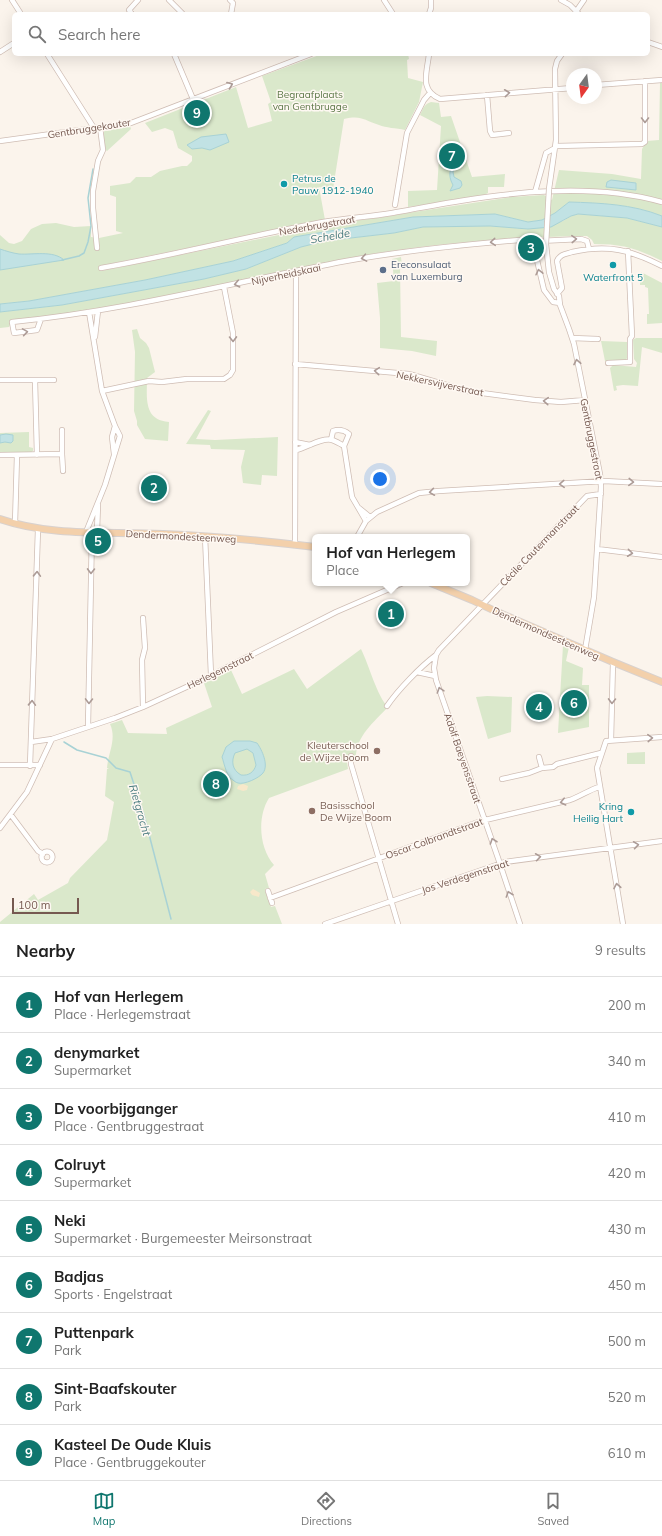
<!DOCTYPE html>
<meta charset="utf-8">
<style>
body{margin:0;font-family:Mulish,sans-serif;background:#f2f2f2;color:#222}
.compass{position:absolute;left:566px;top:68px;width:36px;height:36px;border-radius:50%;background:#fff;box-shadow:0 4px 16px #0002;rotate:194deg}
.scale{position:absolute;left:12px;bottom:10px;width:67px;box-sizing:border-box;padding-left:4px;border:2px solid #755950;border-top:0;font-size:11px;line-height:14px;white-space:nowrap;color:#755950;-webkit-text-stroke:3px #fef8f2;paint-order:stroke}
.you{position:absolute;left:380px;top:479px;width:14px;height:14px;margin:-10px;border:3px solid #fff;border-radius:50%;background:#1a73e8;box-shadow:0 0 0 6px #1a73e833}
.badge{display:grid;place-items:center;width:26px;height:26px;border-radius:50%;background:#0f766e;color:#fff;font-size:13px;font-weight:700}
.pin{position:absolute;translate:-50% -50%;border:2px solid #fff;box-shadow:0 1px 4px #0006}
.popup{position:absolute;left:312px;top:534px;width:158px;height:52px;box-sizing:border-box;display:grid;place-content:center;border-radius:6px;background:#fff;filter:drop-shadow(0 1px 3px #0005);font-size:13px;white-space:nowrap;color:#767676}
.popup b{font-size:15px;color:#222}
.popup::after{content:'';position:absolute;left:50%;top:100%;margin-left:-8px;border:8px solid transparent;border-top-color:#fff}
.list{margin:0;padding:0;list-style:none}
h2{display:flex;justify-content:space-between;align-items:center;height:52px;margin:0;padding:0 16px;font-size:17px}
h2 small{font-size:13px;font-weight:400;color:#767676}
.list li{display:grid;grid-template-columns:26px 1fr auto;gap:12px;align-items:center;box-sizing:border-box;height:56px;padding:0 16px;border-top:1px solid #e0e0e0}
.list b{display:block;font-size:15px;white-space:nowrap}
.list p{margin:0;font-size:13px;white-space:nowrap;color:#767676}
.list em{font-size:13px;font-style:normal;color:#767676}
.icon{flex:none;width:22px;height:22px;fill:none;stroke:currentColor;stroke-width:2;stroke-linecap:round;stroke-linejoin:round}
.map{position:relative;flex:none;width:662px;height:924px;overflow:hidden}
.search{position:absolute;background:#fff;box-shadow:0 4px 16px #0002;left:12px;right:12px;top:12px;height:44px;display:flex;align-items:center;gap:10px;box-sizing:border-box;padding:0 14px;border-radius:6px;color:#767676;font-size:15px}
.sheet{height:556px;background:#fff}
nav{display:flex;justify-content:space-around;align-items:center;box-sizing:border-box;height:56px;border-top:1px solid #e0e0e0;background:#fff;font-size:11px;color:#767676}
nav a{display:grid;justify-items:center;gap:2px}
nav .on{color:#0f766e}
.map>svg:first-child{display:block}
.green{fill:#dae8cb}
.sand{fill:#f7e8ca}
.water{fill:#c1e2e4;stroke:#a8d2d5;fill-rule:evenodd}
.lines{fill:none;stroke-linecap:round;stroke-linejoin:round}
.stream{stroke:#a8d2d5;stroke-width:1.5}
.minor-casing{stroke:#cfbdb4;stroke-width:6}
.major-casing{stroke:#d8d1ce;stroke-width:8}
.minor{stroke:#fff;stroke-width:4.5}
.major{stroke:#f3d0ab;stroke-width:6}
.minor-bridge-casing{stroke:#cfbdb4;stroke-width:6;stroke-linecap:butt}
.minor-bridge{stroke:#fff;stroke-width:4.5}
.oneway{stroke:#ac9b96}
.culture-dot{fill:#0f9aa8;stroke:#fef8f2;stroke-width:1.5}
.service-dot{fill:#5c6f8a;stroke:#fef8f2;stroke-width:1.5}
.education-dot{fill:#8d6e63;stroke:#fef8f2;stroke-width:1.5}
.labels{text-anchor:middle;stroke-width:3;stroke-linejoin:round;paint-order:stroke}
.park-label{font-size:10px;fill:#5d7949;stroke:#fef8f2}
.street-label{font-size:10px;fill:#755950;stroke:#fef8f2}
.culture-label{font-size:10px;fill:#0d838f;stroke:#fef8f2;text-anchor:start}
.service-label{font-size:10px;fill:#4e5e75;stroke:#fef8f2;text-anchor:start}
.education-label{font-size:10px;fill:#785e54;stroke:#fef8f2;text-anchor:end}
.water-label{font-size:11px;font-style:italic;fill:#487b7f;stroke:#fef8f2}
</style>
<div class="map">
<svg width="662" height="924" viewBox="0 0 662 924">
<rect width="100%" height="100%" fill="#fbf4ec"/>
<path class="green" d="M322 54H408L409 59 407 60 408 78 423 82 419 102 405 130C396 128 386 128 379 125 363 120 362 115 344 119L333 189 319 187 325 220 104 265 101 271 338 223 391 216 401 214 511 197 544 195 552 200 559 170 612 174 641 179 642 149 647 141 659 140 660 83H662V216C632 204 600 203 569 202L555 213 542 220 528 222 495 214 413 217 294 237 287 243 233 261 145 280 29 301 0 304V235L9 243 14 244 22 241 31 229 42 224 56 223 74 227 91 226V237L99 238 123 233 116 231V197L110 195V186L130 183 136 177H151L160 171 182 166H187L192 161V156L178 148 173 131 165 128 152 132 145 123 236 87 248 128 272 121 268 104 271 102 262 76Z
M431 102 439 103 441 117 451 116 472 177 505 174 504 187H488V193L482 196 408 207V191L437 190 441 126 420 115C423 109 424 104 431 102Z
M130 126 131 129 107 151 104 149V131L117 129H120V128Z
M578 214 627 218 662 227V261C636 248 622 244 594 244L592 240 587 236C506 237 424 244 344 259 234 280 124 309 12 320L9 327 0 328V312L62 305 204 279 246 269 301 247 325 241 394 233 423 227 490 226 528 229 563 221 571 216Z
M401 257 402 266 400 267 401 337 437 341 436 356 412 351 380 348V318L377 283 394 281 392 259Z
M641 272 662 283V323L647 324V314H649L648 288 645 287V285H640V276Z
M137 329 140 338 146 343 149 348 155 372 147 378C147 397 143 420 169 422L168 441 145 439 137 425V421L134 411 135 352 132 330Z
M636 338H662V353L642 347 638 386 623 385 616 386 617 390 614 391 610 368 613 365 636 367 637 363 634 359 633 340Z
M601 341 627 342V358L626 360 605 361Z
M208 410 211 411 196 439 215 440 278 437 277 476 262 475 261 485 243 483 241 467 245 450 211 449 210 445 186 444Z
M29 432V447L33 448V451L30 453H0V433Z
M563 645 569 647 566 661 583 668 582 685H589V727L558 733Z
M361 649C369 665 377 696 388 707 374 722 355 737 356 759L347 762 348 769 269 798C257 817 259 848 274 865L265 874 269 888 265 889 271 907 275 906 282 924H0V922L34 894 38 900 68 883 70 878 107 840 114 802 105 796 107 769 109 768H107C108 753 117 739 110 724L122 720 128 733 167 734 166 728 212 707 204 683 231 670 242 694 294 669 307 689Z
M487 696 512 697 511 732 488 739 476 697Z
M645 752V764H627V753Z"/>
<path class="sand" d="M243 784 248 786 247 790 243 791 237 789 238 786Z
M253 889 260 893 259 897 252 895 250 892Z"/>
<path class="water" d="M226 134 229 142 210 150 202 148 192 149 187 145 201 137Z
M456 163 453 172 454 177 461 181 462 185 460 188 450 191 453 185C449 178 449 172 452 165Z
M611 180 636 183V190L606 187 607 182Z
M569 202C600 203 632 204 662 216V227L627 218 578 214 571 216 551 227 528 229 490 226 423 227 394 233 325 241 301 247 246 269 204 279 62 305 0 312V304L29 301 145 280 233 261 287 243 294 237 413 217 495 214 528 222 542 220 555 213Z
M0 249C6 251 12 253 19 254 32 255 53 250 64 260L0 270Z
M6 434 13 435V441L11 443 5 442 0 443V435Z
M234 741H250L257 743C262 750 269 765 263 773 259 778 244 785 238 783 236 783 232 779 230 778 226 773 224 763 222 757L226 747ZM247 749 253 753 256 765C254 772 249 776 241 775 232 770 231 761 235 753Z"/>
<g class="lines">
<path class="stream" d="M62 260 79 256 84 253 88 242 91 226 88 198 93 169
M64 742 77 750 106 758 116 768 130 772 144 815 171 919"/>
<g class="minor-casing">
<path id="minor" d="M12 0 21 14
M169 0 183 14
M230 0 233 3 231 14
M384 0 393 14
M561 0 570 5 579 14
M575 13 584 0
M132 14 129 10 138 0
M429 14 431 8V0
M648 42 662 47
M0 52 14 43
M47 54 94 128
M174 54 193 99
M429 54C427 73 419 90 440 99L572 88
M596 85 662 80
M487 95 490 131 492 135 509 133
M0 141 131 123 311 54
M556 146 642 144 645 142V81
M549 189 556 140 555 69 557 61 562 54
M535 192 546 153 555 148
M395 205 407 133 424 100 430 93
M546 244 549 272 554 289 559 296 560 305 569 329 574 344 600 474 601 487 594 597 585 650
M536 247V243L539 241 581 239 587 241 589 249
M97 248 93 208V191L98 161 103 150 100 127
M101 268C175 255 249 236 323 222 346 218 369 217 392 213 478 197 577 178 662 202
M557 294 562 288 557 261C560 254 566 254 572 252 609 244 630 250 662 266
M41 319 37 330 14 333 12 322C125 311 235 282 346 261 407 250 470 244 532 239L544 290 553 302 560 303
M95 337 98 311
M572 338 598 339
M608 363 630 362V339L632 336 628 251
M295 364 409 374 467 391 535 400 561 402 585 400
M0 380H54
M35 380 37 455
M102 391 149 381 162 382 187 379H224L230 375 233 370V333L224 287
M331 440 333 431C339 429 344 430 349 434L344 446
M295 442 310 445
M296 450C306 448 322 437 332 440 336 441 340 444 344 446L352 497 366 521
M62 454 63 471
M114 454 112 437 115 426
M0 455 62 454V430
M359 508 370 517
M15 524 17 455
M86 532 105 485 120 436 115 426 102 391 89 312
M97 532 98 504
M205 536 211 675
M357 537 366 521 377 512 419 493 439 491 604 481 662 484
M295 545 296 272
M597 549 662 557
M417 672 435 676
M387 706C398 690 420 667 436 655
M143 707 142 660 145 648 143 618
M88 726 92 532
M611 740 613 662
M31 742 52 739 115 718 143 707 206 678 336 612 403 583
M351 756V764L398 924
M539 757 542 768 553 767 557 764 601 753
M0 765H40
M30 766 38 529
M502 779 529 773 542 768
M11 815 38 851 43 854
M0 828 27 792 52 739
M41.5 857a5.5 5.5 0 1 1 11 0a5.5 5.5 0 1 1-11 0Z
M268 891 272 903
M270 898 481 821 570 800C581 796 589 790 599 787
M325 924 505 862 662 841
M520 924 498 858 436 680 434 668 436 655 439 650 587 496 601 494
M623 924 597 768 606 741 662 737"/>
</g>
<g class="major-casing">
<path id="major" d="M0 519C52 537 109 531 163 534 214 536 265 541 315 547
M431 583 472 600 495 611 613 662 662 682"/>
</g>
<use href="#minor" class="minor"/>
<use href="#major" class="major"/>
<g class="minor-bridge-casing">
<path id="minor-bridge" d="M546 244 549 189"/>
</g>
<use href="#minor-bridge" class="minor-bridge"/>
</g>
<defs><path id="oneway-chevron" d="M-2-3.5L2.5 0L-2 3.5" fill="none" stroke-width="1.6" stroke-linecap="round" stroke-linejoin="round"/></defs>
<g class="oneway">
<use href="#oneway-chevron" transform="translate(230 85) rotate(-21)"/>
<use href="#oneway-chevron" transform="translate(507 93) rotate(-6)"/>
<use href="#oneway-chevron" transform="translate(645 120) rotate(90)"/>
<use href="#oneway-chevron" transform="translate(574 239) rotate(-3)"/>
<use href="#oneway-chevron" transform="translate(493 242) rotate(175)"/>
<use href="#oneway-chevron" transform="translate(364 258) rotate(170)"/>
<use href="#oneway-chevron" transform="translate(539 272) rotate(-103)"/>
<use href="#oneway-chevron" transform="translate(237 284) rotate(168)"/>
<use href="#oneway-chevron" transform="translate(25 332) rotate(-9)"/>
<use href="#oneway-chevron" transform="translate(233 339) rotate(89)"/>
<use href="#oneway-chevron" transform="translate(577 362) rotate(-101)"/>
<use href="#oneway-chevron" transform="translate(377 371) rotate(-175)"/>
<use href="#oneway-chevron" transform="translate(546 401) rotate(-176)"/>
<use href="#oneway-chevron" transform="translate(631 482) rotate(3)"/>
<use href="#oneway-chevron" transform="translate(562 484) rotate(177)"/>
<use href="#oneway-chevron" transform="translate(432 492) rotate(172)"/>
<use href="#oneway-chevron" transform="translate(630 553) rotate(6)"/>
<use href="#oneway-chevron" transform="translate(91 571) rotate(91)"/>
<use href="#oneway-chevron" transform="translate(37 574) rotate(-88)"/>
<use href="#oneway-chevron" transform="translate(440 690) rotate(-108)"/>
<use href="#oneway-chevron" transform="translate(89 701) rotate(91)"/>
<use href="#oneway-chevron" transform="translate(612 701) rotate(91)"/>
<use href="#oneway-chevron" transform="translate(32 703) rotate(-88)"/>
<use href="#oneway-chevron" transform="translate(650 738) rotate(-3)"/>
<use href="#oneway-chevron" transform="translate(563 802) rotate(167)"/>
<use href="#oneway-chevron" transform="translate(493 841) rotate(-109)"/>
<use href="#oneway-chevron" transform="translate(636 845) rotate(-8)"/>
<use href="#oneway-chevron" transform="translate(538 857) rotate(-8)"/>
<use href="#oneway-chevron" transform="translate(617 886) rotate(-100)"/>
<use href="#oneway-chevron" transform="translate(509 894) rotate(-109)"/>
</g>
<g class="culture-dot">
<circle cx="284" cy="184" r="4"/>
<circle cx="613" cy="265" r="4"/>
<circle cx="631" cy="812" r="4"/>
</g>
<circle class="service-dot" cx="383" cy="270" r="4"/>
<g class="education-dot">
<circle cx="377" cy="751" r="4"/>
<circle cx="312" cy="811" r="4"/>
</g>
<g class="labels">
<g class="park-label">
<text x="310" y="98">Begraafplaats<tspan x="310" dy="12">van Gentbrugge</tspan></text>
</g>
<g class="street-label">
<text transform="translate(89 128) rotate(-9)" y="4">Gentbruggekouter</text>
<text transform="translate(317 225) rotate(-10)" y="4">Nederbrugstraat</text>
<text transform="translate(286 274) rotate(-12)" y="4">Nijverheidskaai</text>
<text transform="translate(440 383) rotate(12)" y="4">Nekkersvijverstraat</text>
<text transform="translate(592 439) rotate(79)" y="4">Gentbruggestraat</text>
<text transform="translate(181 536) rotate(3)" y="4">Dendermondesteenweg</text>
<text transform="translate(539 545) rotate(-46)" y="4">Cécile Cautermanstraat</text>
<text transform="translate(546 633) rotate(24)" y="4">Dendermondsesteenweg</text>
<text transform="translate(220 670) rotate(-26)" y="4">Herlegemstraat</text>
<text transform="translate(463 758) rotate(71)" y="4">Adolf Baeyensstraat</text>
<text transform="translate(434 838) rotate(-20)" y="4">Oscar Colbrandtstraat</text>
<text transform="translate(465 876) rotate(-18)" y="4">Jos Verdegemstraat</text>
</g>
<g class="culture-label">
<text x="292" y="182">Petrus de<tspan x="292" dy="12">Pauw 1912-1940</tspan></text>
<text x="613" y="281" text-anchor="middle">Waterfront 5</text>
<text x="623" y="810" text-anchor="end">Kring<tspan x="623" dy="12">Heilig Hart</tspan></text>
</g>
<g class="service-label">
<text x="391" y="268">Ereconsulaat<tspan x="391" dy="12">van Luxemburg</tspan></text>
</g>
<g class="education-label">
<text x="369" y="749">Kleuterschool<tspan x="369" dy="12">de Wijze boom</tspan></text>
<text x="320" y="809" text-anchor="start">Basisschool<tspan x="320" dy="12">De Wijze Boom</tspan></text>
</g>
<g class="water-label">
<text transform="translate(330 236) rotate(-10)" y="4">Schelde</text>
<text transform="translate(140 810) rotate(74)" y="4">Rietgracht</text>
</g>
</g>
</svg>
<svg class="compass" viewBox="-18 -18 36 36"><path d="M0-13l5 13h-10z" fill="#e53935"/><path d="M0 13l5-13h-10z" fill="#767676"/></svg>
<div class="scale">100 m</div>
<div class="you"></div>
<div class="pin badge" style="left:391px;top:614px">1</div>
<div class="popup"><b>Hof van Herlegem</b>Place</div>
<div class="pin badge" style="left:154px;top:488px">2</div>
<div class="pin badge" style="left:531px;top:248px">3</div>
<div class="pin badge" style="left:539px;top:707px">4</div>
<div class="pin badge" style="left:98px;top:541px">5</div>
<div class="pin badge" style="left:574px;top:703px">6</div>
<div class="pin badge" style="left:452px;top:156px">7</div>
<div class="pin badge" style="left:216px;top:784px">8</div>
<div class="pin badge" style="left:197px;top:113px">9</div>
<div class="search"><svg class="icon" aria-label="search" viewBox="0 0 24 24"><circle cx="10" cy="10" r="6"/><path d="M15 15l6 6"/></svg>Search here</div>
</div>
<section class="sheet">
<h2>Nearby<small>9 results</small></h2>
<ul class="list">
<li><span class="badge">1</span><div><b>Hof van Herlegem</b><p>Place · Herlegemstraat</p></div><em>200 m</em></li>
<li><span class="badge">2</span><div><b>denymarket</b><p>Supermarket</p></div><em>340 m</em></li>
<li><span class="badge">3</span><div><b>De voorbijganger</b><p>Place · Gentbruggestraat</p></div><em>410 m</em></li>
<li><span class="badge">4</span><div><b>Colruyt</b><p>Supermarket</p></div><em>420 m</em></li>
<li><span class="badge">5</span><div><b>Neki</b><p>Supermarket · Burgemeester Meirsonstraat</p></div><em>430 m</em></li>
<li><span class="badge">6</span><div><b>Badjas</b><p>Sports · Engelstraat</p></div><em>450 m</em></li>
<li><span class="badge">7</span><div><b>Puttenpark</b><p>Park</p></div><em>500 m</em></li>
<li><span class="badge">8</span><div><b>Sint-Baafskouter</b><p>Park</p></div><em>520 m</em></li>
<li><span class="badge">9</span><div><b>Kasteel De Oude Kluis</b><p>Place · Gentbruggekouter</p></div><em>610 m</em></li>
</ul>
</section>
<nav>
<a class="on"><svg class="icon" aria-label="map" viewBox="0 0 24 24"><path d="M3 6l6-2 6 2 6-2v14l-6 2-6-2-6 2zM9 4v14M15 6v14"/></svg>Map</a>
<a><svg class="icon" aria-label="directions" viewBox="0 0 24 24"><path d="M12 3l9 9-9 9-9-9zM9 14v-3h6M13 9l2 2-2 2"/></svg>Directions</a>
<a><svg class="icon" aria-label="saved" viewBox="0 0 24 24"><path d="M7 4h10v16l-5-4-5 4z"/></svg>Saved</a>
</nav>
